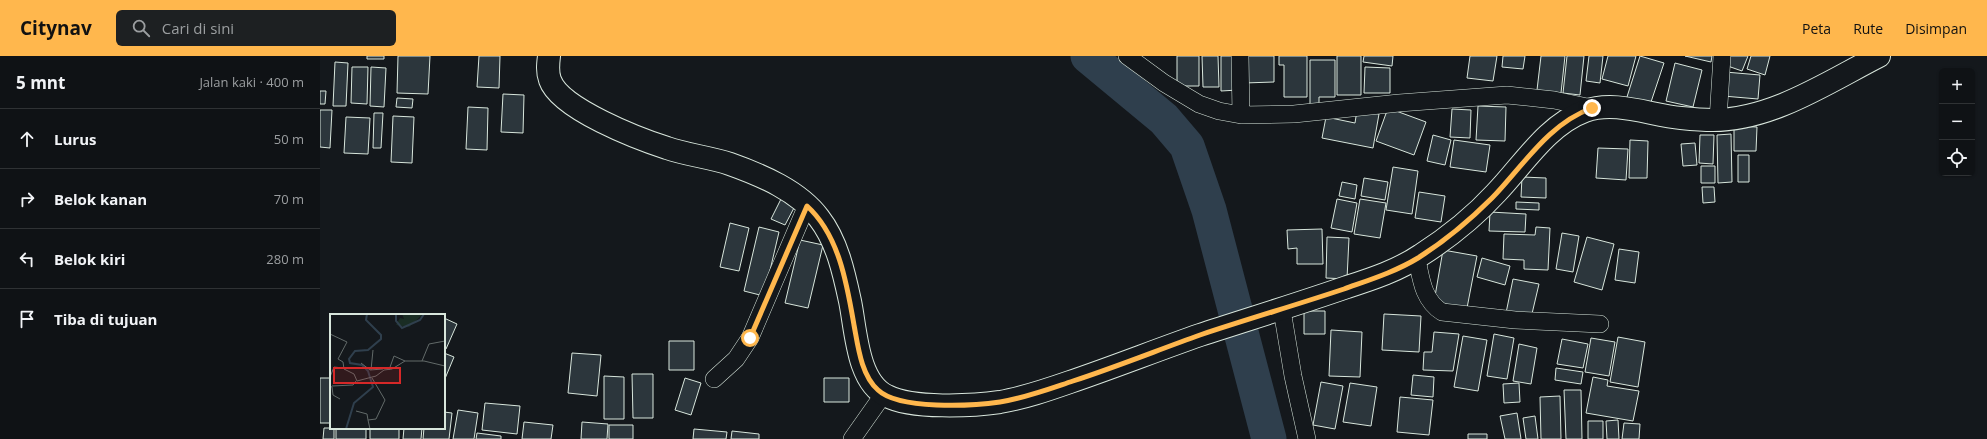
<!DOCTYPE html>
<html lang="id">
<meta charset="utf-8">
<style>
body{margin:0;font-family:"Open Sans",sans-serif;background:#1d2022;color:#f1f3f6}
.controls{position:absolute;right:12px;top:12px;display:grid;overflow:hidden;border-radius:6px;box-shadow:0 1px 3px #0004}
.controls button{width:36px;height:36px;display:grid;place-items:center;padding:0;border:0;border-bottom:1px solid #2f3234;background:#0f1215;color:#f1f3f6;font:20px sans-serif}
.stop{position:absolute;width:12px;height:12px;margin:-9px;border:3px solid #ffb74d;border-radius:50%;background:#fff}
.stop.end{background:#ffb74d;border-color:#fff;box-shadow:0 1px 4px #0008}
.list{margin:0;padding:0;list-style:none}
h2{display:flex;justify-content:space-between;align-items:center;height:52px;margin:0;padding:0 16px;font-size:17px}
h2 small{font-size:13px;font-weight:400;color:#9b9ea0}
.list li{display:grid;grid-template-columns:26px 1fr auto;gap:12px;align-items:center;box-sizing:border-box;height:60px;padding:0 16px;border-top:1px solid #2f3234}
.list b{display:block;font-size:15px;white-space:nowrap}
.list em{font-size:13px;font-style:normal;color:#9b9ea0}
.icon{flex:none;width:22px;height:22px;fill:none;stroke:currentColor;stroke-width:2;stroke-linecap:round;stroke-linejoin:round}
.map{position:relative;flex:none;width:1667px;height:383px;overflow:hidden}
header{display:flex;align-items:center;gap:24px;box-sizing:border-box;height:56px;padding:0 20px;background:#ffb74d;color:#111}
header strong{font-size:19px}
nav{display:flex;gap:22px;margin-inline-start:auto;font-size:14px}
.search{width:280px;height:36px;background:#1d2022;display:flex;align-items:center;gap:10px;box-sizing:border-box;padding:0 14px;border-radius:6px;color:#9b9ea0;font-size:15px}
main{display:flex}
aside{flex:1;background:#0f1215}
.map>svg:first-child{display:block}
.lines{fill:none;stroke-linecap:round;stroke-linejoin:round}
.river{stroke:#2f3f4d;stroke-width:35}
.building{fill:#2c363c;stroke:#d8e6dc}
.street-casing{stroke:#d8e6dc;stroke-width:18}
.secondary-casing{stroke:#d8e6dc;stroke-width:24}
.street{stroke:#14181c;stroke-width:17}
.secondary{stroke:#14181c;stroke-width:22}
.route{stroke:#ffb74d;stroke-width:5}
.inset-river{fill:none;stroke:#2f3f4d;stroke-width:2}
.inset-road{fill:none;stroke:#626a69;stroke-width:1}
.view{fill:#d62828;fill-opacity:0.15;stroke:#d62828;stroke-width:2}
.inset-edge{fill:none;stroke:#d8e6dc;stroke-width:2}
</style>
<header>
<strong>Citynav</strong>
<div class="search"><svg class="icon" aria-label="search" viewBox="0 0 24 24"><circle cx="10" cy="10" r="6"/><path d="M15 15l6 6"/></svg>Cari di sini</div>
<nav><a>Peta</a><a>Rute</a><a>Disimpan</a></nav>
</header>
<main>
<aside>
<h2>5 mnt<small>Jalan kaki · 400 m</small></h2>
<ul class="list">
<li><svg class="icon" aria-label="ahead" viewBox="0 0 24 24"><path d="M12 20V5M6 11l6-6 6 6"/></svg><div><b>Lurus</b></div><em>50 m</em></li>
<li><svg class="icon" aria-label="right" viewBox="0 0 24 24"><path d="M7 20v-9h11M14 6l5 5-5 5"/></svg><div><b>Belok kanan</b></div><em>70 m</em></li>
<li><svg class="icon" aria-label="left" viewBox="0 0 24 24"><path d="M17 20v-9H6M10 6l-5 5 5 5"/></svg><div><b>Belok kiri</b></div><em>280 m</em></li>
<li><svg class="icon" aria-label="arrive" viewBox="0 0 24 24"><path d="M6 21V4h12l-3 4 3 4H6"/></svg><div><b>Tiba di tujuan</b></div></li>
</ul>
</aside>
<div class="map">
<svg width="1667" height="383" viewBox="0 0 1667 383">
<rect width="100%" height="100%" fill="#14181c"/>
<g class="lines">
<path class="river" d="M768 0 844 63 867 90 889 154 949 383"/>
</g>
<path class="building" d="M47 0H64V3H47Z
M78 0H110L108 38 77 37Z
M159 0H180L179 32 157 31Z
M857 0H879V30H857Z
M882 0H898L899 31H883Z
M901 0H917L918 34 901 35Z
M923 0H954V26L924 27Z
M959 0H987V41H964V9H959Z
M1017 0H1041V39H1017Z
M1044 0H1073L1072 10 1043 6Z
M1150 0H1177L1173 25 1147 22Z
M1183 0H1205L1203 13 1182 11Z
M1221 0H1245L1241 37 1217 34Z
M1247 0H1264L1260 39 1243 37Z
M1269 0H1283L1280 27 1266 25Z
M1288 0H1316L1308 30 1282 23Z
M1320 0 1344 7 1329 52 1306 44Z
M1365 0H1392L1391 6Z
M1405 0H1428L1422 15 1402 8Z
M1431 0H1450L1445 19 1427 13Z
M990 4H1015V41H999V50H990Z
M15 6 28 7 26 50H13Z
M1355 7 1382 14 1373 51 1346 45Z
M32 11H48L47 48 31 47Z
M51 11 66 12 64 51 50 50Z
M1045 11 1070 12V37H1044Z
M1405 16 1440 19 1438 43 1403 40Z
M0 35H6L5 48H0Z
M183 38 204 39 203 77 181 76Z
M77 42 93 43 92 52 76 51Z
M1158 50 1186 51 1185 85 1156 84Z
M148 51 168 52 167 94 146 93Z
M1068 52 1106 66 1094 99 1056 85Z
M1132 53 1151 54 1150 82 1130 81Z
M0 54H12L10 92 0 91Z
M1037 54 1059 58 1053 92 1002 82 1006 61 1035 67Z
M54 57H63L61 92H53Z
M73 60 94 61 92 107 71 106Z
M26 61 50 62 48 98 24 97Z
M1414 70 1437 71 1436 95H1414Z
M1411 78 1412 126 1398 127 1397 79Z
M1113 79 1131 84 1125 109 1107 105Z
M1380 79H1394L1393 108 1379 107Z
M1134 84 1170 89 1166 116 1130 111Z
M1310 84 1328 85 1327 122H1309Z
M1375 87 1377 109 1363 110 1361 88Z
M1278 92 1308 93 1306 124 1276 122Z
M1418 99H1429V126H1418Z
M1381 110H1395V127H1381Z
M1073 111 1098 115 1092 158 1066 154Z
M1202 121 1226 122V142L1201 141Z
M1044 122 1068 126 1065 144 1041 140Z
M1022 126 1037 129 1035 143 1019 140Z
M1382 131H1394L1395 146 1383 147Z
M1099 136 1125 140 1121 166 1095 162Z
M461 143 475 150 465 169 451 163Z
M1017 143 1037 147 1032 176 1011 172Z
M1040 143 1066 147 1060 182 1034 178Z
M1196 146 1219 147V154L1196 153Z
M1170 156 1206 158 1205 176 1169 175Z
M410 167 429 172 419 215 400 211Z
M439 171 459 176 444 240 424 235Z
M1216 171 1230 172 1228 214 1204 213V204L1183 203 1184 178 1215 179Z
M1002 173 1003 208H977V192L968 193 967 174Z
M1242 177 1259 180 1253 216 1236 213Z
M1007 181 1029 182 1027 223 1006 222Z
M1267 181 1294 188 1282 234 1254 226Z
M480 184 503 189 488 252 465 247Z
M1299 193 1319 196 1315 227 1295 224Z
M1123 194 1157 200 1147 252 1114 246Z
M1162 202 1190 210 1185 229 1157 221Z
M1193 223 1219 228 1211 262 1186 257Z
M984 255H1005V278H984Z
M1064 258 1101 260 1099 296 1062 294Z
M124 262 137 268 126 293 124 292Z
M1011 274 1042 276 1040 321 1009 320Z
M1114 276 1139 278 1133 315 1103 314 1104 296H1112Z
M1174 278 1194 282 1187 323 1167 320Z
M1143 280 1167 284 1158 335 1134 331Z
M1298 281 1325 286 1318 331 1290 326Z
M1271 282 1295 286 1289 320 1265 316Z
M1242 283 1268 288 1263 312 1237 308Z
M349 285H374V314H349Z
M1199 288 1217 292 1211 328 1193 325Z
M124 297 134 301 124 325Z
M252 297 281 299 277 340 248 337Z
M1236 312 1263 316 1261 328 1235 324Z
M312 318H333V362H313Z
M1093 319 1114 321 1113 341 1091 339Z
M284 320 304 321V363H284Z
M1273 321 1288 324 1287 330 1319 335 1313 365 1266 357Z
M0 322H11V367H0Z
M365 322 381 327 371 359 355 354Z
M504 322H529V346H504Z
M1001 326 1023 330 1015 373 993 369Z
M1030 327 1057 331 1051 370 1023 366Z
M1199 327 1200 346 1184 347 1183 328Z
M1244 334H1261L1262 383H1246Z
M1240 340 1241 383H1221L1220 341Z
M1080 341 1113 344 1109 379 1077 376Z
M165 347 200 350 197 378 162 374Z
M138 354 158 357 154 383H133Z
M124 356 132 357 129 383H103L104 372H124Z
M1197 357 1201 383H1185L1180 360Z
M1215 360 1218 383H1206L1203 362Z
M1298 364 1299 383H1287L1286 365Z
M1268 365H1283V383H1268Z
M204 366 233 369 231 383H202Z
M262 366 288 368 287 383H261Z
M1304 367 1320 368 1319 383H1302Z
M289 369H313V383H289Z
M4 372H14V383H3Z
M16 372H46V383H16Z
M50 372H79V383H50Z
M84 372H102L101 383H83Z
M374 373 407 376 406 383H373Z
M412 375 439 378V383H411Z
M157 377 181 380V383H156Z
M1148 378H1167V383H1148Z"/>
<g class="lines">
<g class="street-casing">
<path id="street" d="M807 0 844 27 879 48 899 55 921 59 974 58 1079 47 1187 39 1234 44 1272 52
M920 0 921 59
M1398 64 1402 0
M1097 203C1101 223 1103 244 1122 256L1195 264 1280 268
M962 254 973 320 987 383
M394 323 416 303 430 282 487 149
M532 383 563 339"/>
</g>
<g class="secondary-casing">
<path id="secondary" d="M229 0C228 8 227 16 230 24 240 53 319 83 347 92 367 99 389 101 410 108 441 119 479 135 499 162 517 185 524 217 530 245 536 274 537 326 567 340 592 353 652 350 680 346 704 342 727 334 750 326 794 311 837 294 880 279 929 263 978 248 1027 231 1052 223 1079 214 1101 199 1129 181 1154 161 1176 137 1203 109 1227 69 1265 55 1295 44 1330 59 1361 62 1371 63 1383 64 1393 64 1452 64 1508 26 1559 0"/>
</g>
<use href="#street" class="street"/>
<use href="#secondary" class="secondary"/>
</g>
<g class="lines">
<path class="route" d="M430 282 487 150C519 179 527 228 534 269 538 290 541 319 558 334 579 354 652 350 680 346 705 342 729 333 753 325 796 311 838 294 880 279 928 263 976 249 1024 233 1049 224 1075 216 1098 202 1125 185 1150 164 1172 142 1203 110 1228 68 1272 52"/>
</g>
<g transform="translate(10 258)">
<rect width="115" height="115" fill="#14181c"/>
<path d="M72 0 75 1 93 0 79 13 66 11 70 4 74 5Z" fill="#1a2d24"/>
<path class="inset-river" d="M66 0V7L72 14 90 6 94 0M16 115 24 89 43 73 38 57 32 51 20 49 19 45 25 37 38 36 51 25V21L36 6 37 0"/>
<path class="inset-road" d="M0 20 17 28 8 45 13 48 14 55 24 60 27 67 46 62 54 56 62 55 75 47H94L115 52M92 47 99 30 115 27M31 49 40 56 53 55M41 56 43 36M59 56 64 42 75 47M0 63 4 53 13 54M0 72 2 73 3 81 10 85M2 72 23 71 26 67M26 97 37 100 38 106M40 115 38 106 46 105 55 86 42 64"/>
<path class="view" d="M4 54H70V69H4Z"/>
<rect width="115" height="115" class="inset-edge"/>
</g>
</svg>
<div class="controls">
<button>+</button>
<button>−</button>
<button><svg class="icon" aria-label="locate" viewBox="0 0 24 24"><circle cx="12" cy="12" r="6"/><path d="M12 2v4M12 18v4M2 12h4M18 12h4"/></svg></button>
</div>
<div class="stop" style="left:430px;top:282px"></div>
<div class="stop end" style="left:1272px;top:52px"></div>
</div>
</main>
